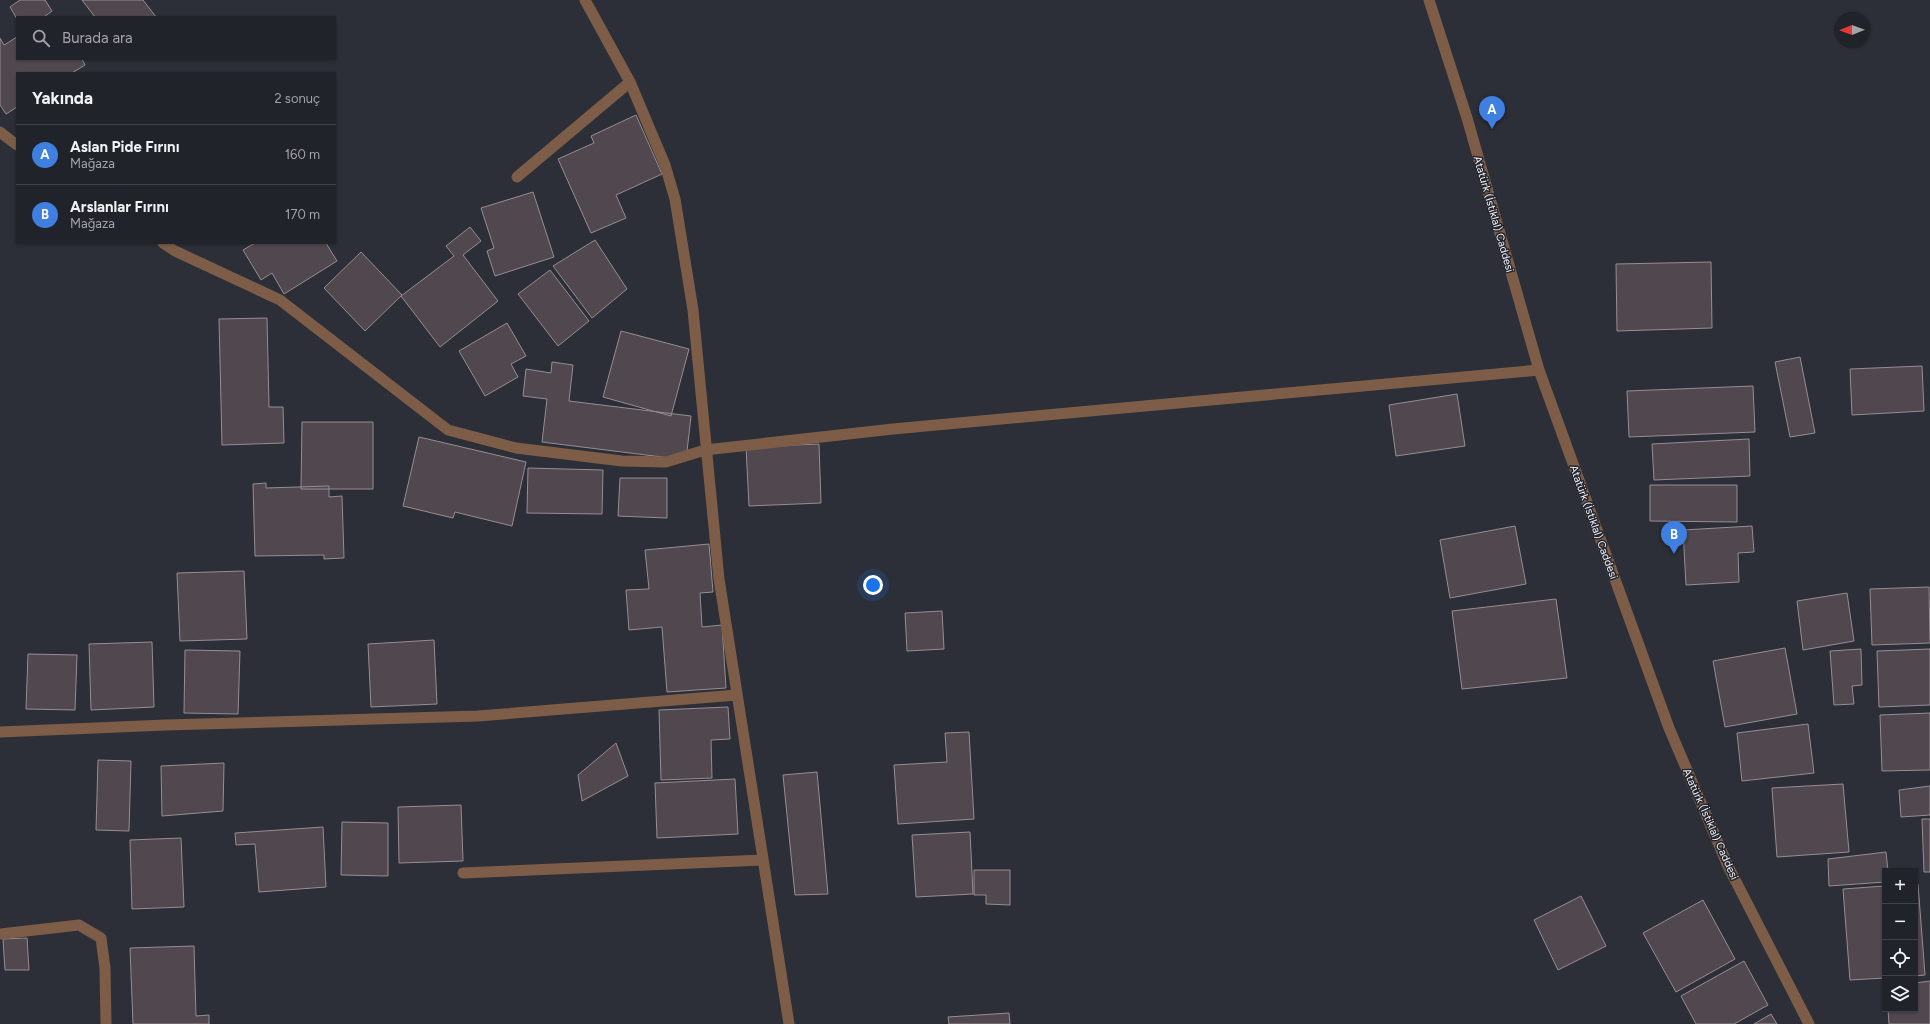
<!DOCTYPE html>
<html lang="tr">
<meta charset="utf-8">
<style>
body{margin:0;font-family:Figtree,sans-serif;background:#292b32;color:#f1f3f6}
.controls{position:absolute;right:12px;bottom:12px;display:grid;overflow:hidden;border-radius:0px;box-shadow:0 1px 3px #0004}
.controls button{width:36px;height:36px;display:grid;place-items:center;padding:0;border:0;border-bottom:1px solid #3e4047;background:#21232a;color:#f1f3f6;font:20px sans-serif}
.compass{position:absolute;left:1834px;top:12px;width:36px;height:36px;border-radius:50%;background:#21232a;box-shadow:0 1px 3px #0004;rotate:269deg}
.you{position:absolute;left:873px;top:585px;width:14px;height:14px;margin:-10px;border:3px solid #fff;border-radius:50%;background:#1a73e8;box-shadow:0 0 0 6px #1a73e833}
.badge{display:grid;place-items:center;width:26px;height:26px;border-radius:50%;background:#bca0f2;color:#fff;font-size:13px;font-weight:700}
.pin{position:absolute;translate:-50% -33px;filter:drop-shadow(0 1px 2px #0008)}
.pin::after{content:'';position:absolute;top:21px;width:14px;height:12px;background:inherit;clip-path:polygon(0 0,100% 0,50% 100%)}
.list{margin:0;padding:0;list-style:none}
h2{display:flex;justify-content:space-between;align-items:center;height:52px;margin:0;padding:0 16px;font-size:17px}
h2 small{font-size:13px;font-weight:400;color:#a2a4a8}
.list li{display:grid;grid-template-columns:26px 1fr auto;gap:12px;align-items:center;box-sizing:border-box;height:60px;padding:0 16px;border-top:1px solid #3e4047}
.list b{display:block;font-size:15px;white-space:nowrap}
.list p{margin:0;font-size:13px;white-space:nowrap;color:#a2a4a8}
.list em{font-size:13px;font-style:normal;color:#a2a4a8}
.icon{flex:none;width:22px;height:22px;fill:none;stroke:currentColor;stroke-width:2;stroke-linecap:round;stroke-linejoin:round}
.map{position:relative;flex:none;width:1930px;height:1024px;overflow:hidden}
.search{position:absolute;background:#21232a;box-shadow:0 1px 3px #0004;left:16px;top:16px;width:320px;height:44px;display:flex;align-items:center;gap:10px;box-sizing:border-box;padding:0 14px;border-radius:0px;color:#a2a4a8;font-size:15px}
.panel{position:absolute;background:#21232a;box-shadow:0 1px 3px #0004;left:16px;top:72px;width:320px;height:172px;border-radius:0px}
.map>svg:first-child{display:block}
.building{fill:#50484e;stroke:#978d94}
.lines{fill:none;stroke-linecap:round;stroke-linejoin:round}
.minor{stroke:#7d5d47;stroke-width:11}
.tertiary{stroke:#7d5d47;stroke-width:11}
.labels{text-anchor:middle;stroke-width:3;stroke-linejoin:round;paint-order:stroke}
.street-label{font-size:11px;fill:#f1f3f9;stroke:#23252e}
</style>
<div class="map">
<svg width="1930" height="1024" viewBox="0 0 1930 1024">
<rect width="100%" height="100%" fill="#2c2f38"/>
<path class="building" d="M20 0H45L52 11 44 17H17V19L10 7Z
M82 0H143L156 17H95Z
M17 37V59H82L85 65 72 73H17V107L6 114 0 105V38L4 45Z
M636 115 662 174 616 195 626 218 591 233 558 159 594 143 591 136Z
M533 192 554 257 495 276 487 251 494 248 481 208Z
M470 227 481 241 463 255 498 301 440 347 401 296 454 256 446 246Z
M595 240 627 289 592 318 553 266Z
M255 243H326L337 261 284 294 272 273 261 280 243 250Z
M361 252 402 295 365 331 324 288Z
M1711 262 1712 328 1617 331 1616 264Z
M550 270 589 321 558 346 518 294Z
M267 318 269 407H283L284 443 222 445 219 319Z
M507 323 526 356 511 364 518 377 485 396 459 351Z
M621 331 689 349 671 416 603 397Z
M1800 357 1815 433 1790 437 1775 362Z
M552 362 573 365 569 401 691 416 686 460 542 442 547 399 523 396 526 369 551 373Z
M1922 366 1924 411 1852 415 1850 369Z
M1753 386 1755 432 1629 437 1627 391Z
M1457 394 1465 446 1396 456 1389 405Z
M302 422H373V489H301Z
M419 437 526 462 512 526 455 512 453 518 403 506Z
M1749 439 1750 476 1654 480 1652 444Z
M819 444 821 503 749 506 746 447Z
M528 468 603 470 602 514 527 513Z
M620 478H667V518L618 516Z
M266 483V488L329 486V497L342 496 344 558 324 559V555L255 556 253 484Z
M1650 485H1737V522L1650 521Z
M1515 526 1526 584 1450 598 1440 540Z
M1752 526 1754 552 1738 553 1739 582 1686 585 1683 530Z
M709 544 713 592 700 593 702 627 722 625 726 688 667 692 662 627 629 630 626 590 649 589 645 550Z
M244 571 247 639 180 641 177 573Z
M1929 587 1930 643 1872 645 1870 589Z
M1847 593 1854 641 1803 650 1797 601Z
M1556 599 1567 678 1462 689 1452 611Z
M942 611 944 649 907 651 905 613Z
M434 640 437 704 371 707 368 644Z
M152 642 154 707 91 710 89 644Z
M1785 648 1797 714 1725 727 1713 661Z
M1861 649 1862 685 1852 686 1854 704 1834 705 1830 651Z
M1930 649V705L1879 707 1877 651Z
M185 650 240 651 238 714 184 713Z
M28 654 77 655 75 710 26 709Z
M728 707 730 739 711 740 712 778 661 780 659 710Z
M1930 713V770L1882 771 1880 715Z
M1808 724 1814 773 1742 781 1737 733Z
M969 732 974 819 898 824 894 765 947 762 945 733Z
M616 743 628 776 582 801 578 775Z
M98 760 131 761 129 831 96 830Z
M224 763 223 811 162 816 161 766Z
M817 772 828 894 795 895 783 775Z
M735 779 738 834 657 838 655 783Z
M1843 784 1849 852 1777 857 1772 788Z
M1930 786V815L1901 817 1899 790Z
M461 805 463 861 399 863 398 807Z
M1922 819H1930V872H1924Z
M342 822 388 823V876L341 875Z
M323 827 326 887 259 892 255 844 236 845 235 833Z
M970 832 973 894 916 897 912 835Z
M181 838 184 907 132 909 130 840Z
M1886 852 1888 871H1885V882L1829 886 1828 859Z
M974 870H1010V905L986 904V895H974Z
M1915 884H1918L1925 975 1915 976Z
M1885 886V978L1850 980 1843 889Z
M1581 896 1606 946 1558 970 1534 920Z
M1703 900 1735 959 1676 992 1643 933Z
M27 938 29 970H5L3 939Z
M194 946 196 1016 209 1015V1024H133L130 948Z
M1744 961 1768 1005 1734 1024H1696L1681 996Z
M1930 981V1024H1889L1888 1009H1915V983Z
M1009 1013 1010 1024H949L948 1017Z
M1771 1014 1777 1024H1754Z"/>
<g class="lines">
<path class="minor" d="M585 0 630 82 665 165 675 199 693 310 719 579 789 1024
M0 132 17 145
M517 177 630 82
M163 243 175 251 280 300 448 430 516 448 622 461 666 462 705 450 893 429 1539 370
M0 732 166 725 478 716 737 695
M463 873 763 860
M0 934 79 925 101 938 105 968 106 1024"/>
<path class="tertiary" d="M1429 0 1467 118 1539 370 1669 728 1728 866 1809 1024"/>
</g>
<g class="labels">
<g class="street-label">
<text transform="translate(1494 214) rotate(74)" y="4">Atatürk (İstiklal) Caddesi</text>
<text transform="translate(1594 522) rotate(70)" y="4">Atatürk (İstiklal) Caddesi</text>
<text transform="translate(1711 824) rotate(66)" y="4">Atatürk (İstiklal) Caddesi</text>
</g>
</g>
</svg>
<div class="controls">
<button>+</button>
<button>−</button>
<button><svg class="icon" aria-label="locate" viewBox="0 0 24 24"><circle cx="12" cy="12" r="6"/><path d="M12 2v4M12 18v4M2 12h4M18 12h4"/></svg></button>
<button><svg class="icon" aria-label="layers" viewBox="0 0 24 24"><path d="M12 4l9 5-9 5-9-5zM3 14l9 5 9-5"/></svg></button>
</div>
<svg class="compass" viewBox="-18 -18 36 36"><path d="M0-13l5 13h-10z" fill="#e53935"/><path d="M0 13l5-13h-10z" fill="#a2a4a8"/></svg>
<div class="you"></div>
<div class="pin badge" style="left:1492px;top:129px;background:#3f7fe0">A</div>
<div class="pin badge" style="left:1674px;top:554px;background:#3f7fe0">B</div>
<div class="search"><svg class="icon" aria-label="search" viewBox="0 0 24 24"><circle cx="10" cy="10" r="6"/><path d="M15 15l6 6"/></svg>Burada ara</div>
<section class="panel">
<h2>Yakında<small>2 sonuç</small></h2>
<ul class="list">
<li><span class="badge" style="background:#3f7fe0">A</span><div><b>Aslan Pide Fırını</b><p>Mağaza</p></div><em>160 m</em></li>
<li><span class="badge" style="background:#3f7fe0">B</span><div><b>Arslanlar Fırını</b><p>Mağaza</p></div><em>170 m</em></li>
</ul>
</section>
</div>
